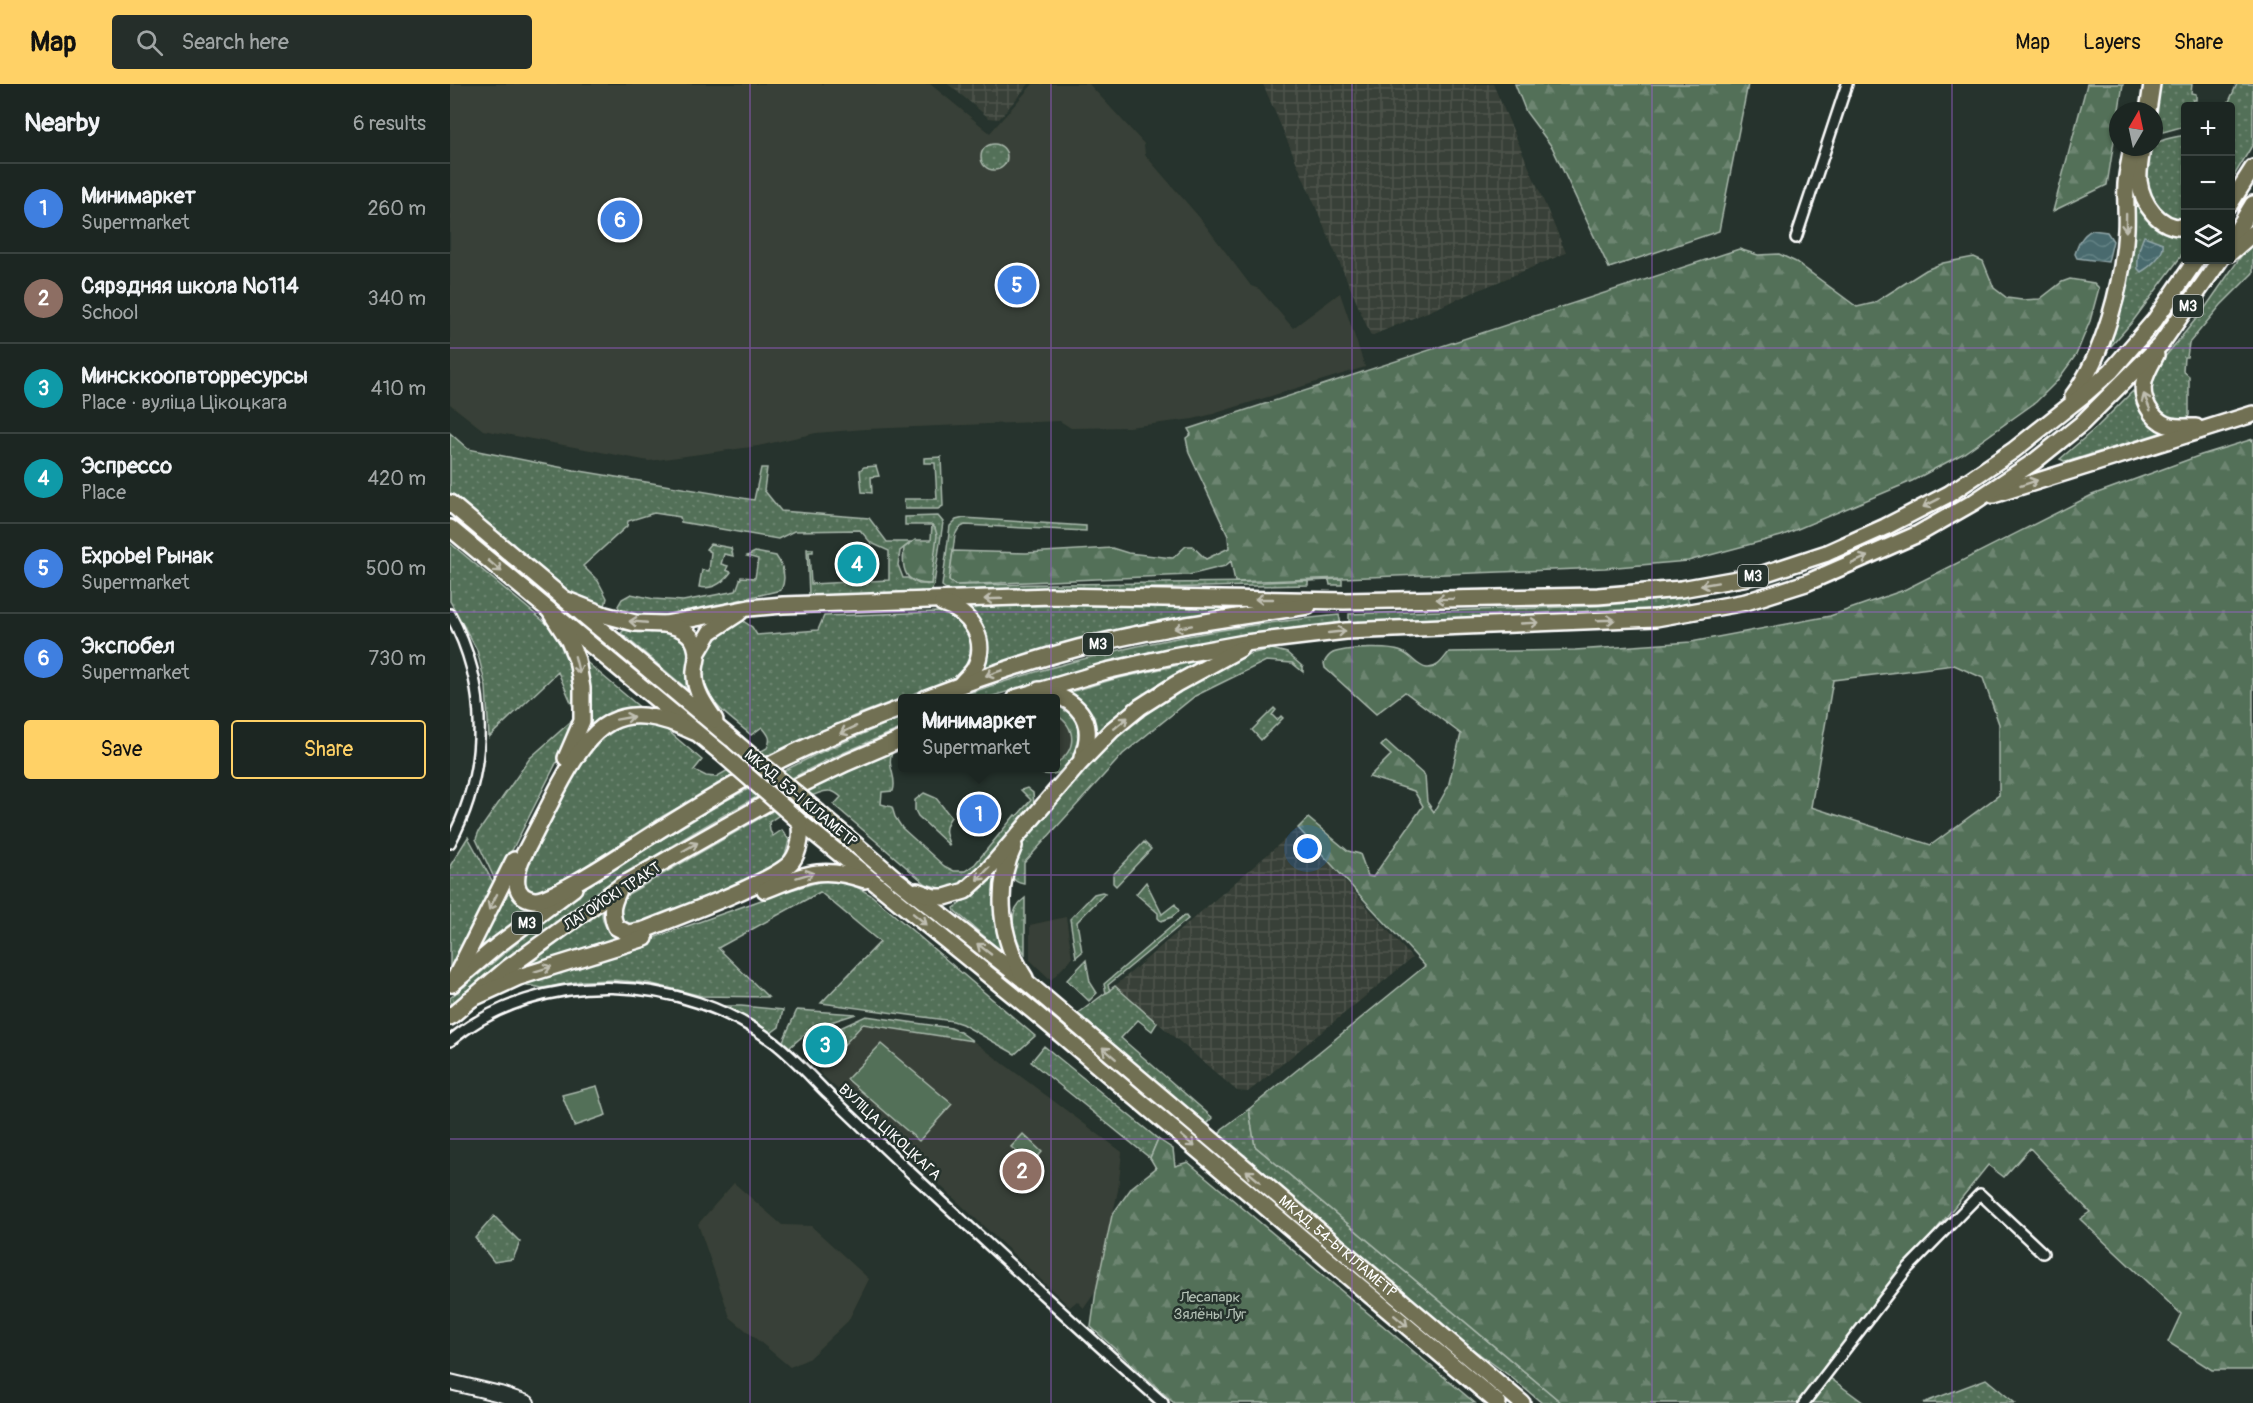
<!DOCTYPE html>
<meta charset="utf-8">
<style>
body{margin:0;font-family:Pangolin,sans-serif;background:#252e2a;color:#f1f3f6}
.controls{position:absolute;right:18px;top:18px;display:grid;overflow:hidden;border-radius:6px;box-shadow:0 2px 4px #0004}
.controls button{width:54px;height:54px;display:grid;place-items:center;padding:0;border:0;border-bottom:2px solid #3a4340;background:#1c2622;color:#f1f3f6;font:30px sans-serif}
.compass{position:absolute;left:1659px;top:18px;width:54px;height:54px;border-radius:50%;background:#1c2622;box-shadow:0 2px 4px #0004;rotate:9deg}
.you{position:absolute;left:858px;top:765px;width:21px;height:21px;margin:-15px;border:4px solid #fff;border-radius:50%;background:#1a73e8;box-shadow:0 0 0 9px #1a73e833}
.badge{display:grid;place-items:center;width:39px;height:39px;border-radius:50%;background:#ffd166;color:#fff;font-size:20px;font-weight:700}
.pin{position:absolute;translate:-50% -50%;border:3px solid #fff;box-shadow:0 2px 6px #0006}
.popup{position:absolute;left:448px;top:610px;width:162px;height:78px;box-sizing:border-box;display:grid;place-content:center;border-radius:6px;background:#1c2622;filter:drop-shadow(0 2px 4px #0005);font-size:20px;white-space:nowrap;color:#a0a5a5}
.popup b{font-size:22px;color:#f1f3f6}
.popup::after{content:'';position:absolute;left:50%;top:100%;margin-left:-12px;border:12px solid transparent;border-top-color:#1c2622}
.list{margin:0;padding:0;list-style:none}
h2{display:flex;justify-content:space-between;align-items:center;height:78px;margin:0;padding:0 24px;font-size:26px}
h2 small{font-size:20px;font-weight:400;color:#a0a5a5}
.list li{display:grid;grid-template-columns:39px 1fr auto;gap:18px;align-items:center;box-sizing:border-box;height:90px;padding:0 24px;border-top:2px solid #3a4340}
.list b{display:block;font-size:22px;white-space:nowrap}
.list p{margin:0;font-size:20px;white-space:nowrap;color:#a0a5a5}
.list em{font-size:20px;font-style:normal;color:#a0a5a5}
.actions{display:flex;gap:12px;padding:18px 24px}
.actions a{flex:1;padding:14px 0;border:2px solid #ffd166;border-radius:6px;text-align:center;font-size:21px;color:#ffd166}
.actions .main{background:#ffd166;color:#111}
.icon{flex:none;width:33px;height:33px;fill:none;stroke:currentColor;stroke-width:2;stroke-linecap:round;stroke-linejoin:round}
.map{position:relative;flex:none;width:1803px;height:1319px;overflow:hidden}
header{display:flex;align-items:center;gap:36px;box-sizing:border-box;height:84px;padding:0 30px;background:#ffd166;color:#111}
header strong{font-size:28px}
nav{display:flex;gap:33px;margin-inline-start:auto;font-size:21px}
.search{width:420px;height:54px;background:#252e2a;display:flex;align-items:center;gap:15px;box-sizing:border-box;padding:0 21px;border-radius:6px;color:#a0a5a5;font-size:22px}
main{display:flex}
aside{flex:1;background:#1c2622}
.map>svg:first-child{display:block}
.built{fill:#394137}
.industrial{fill:url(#industrial-grid)}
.grass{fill:url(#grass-dots);stroke:#a9b8ac;stroke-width:1.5}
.forest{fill:url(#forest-firs);stroke:#a9b8ac;stroke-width:1.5;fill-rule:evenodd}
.pitch{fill:#537058;stroke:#a9b8ac;stroke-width:1.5}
.water{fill:url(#water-waves);stroke:#91a6a8;stroke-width:1.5}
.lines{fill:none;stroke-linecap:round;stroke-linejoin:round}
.minor-casing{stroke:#fff;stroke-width:14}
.secondary-casing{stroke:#fff;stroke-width:18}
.primary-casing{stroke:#fff;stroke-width:20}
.trunk-casing{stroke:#fff;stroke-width:20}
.minor{stroke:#26332d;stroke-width:9}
.secondary{stroke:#26332d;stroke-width:14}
.primary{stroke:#716f52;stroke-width:15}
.trunk{stroke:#716f52;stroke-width:15}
.trunk-bridge-casing{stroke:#fff;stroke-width:20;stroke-linecap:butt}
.trunk-bridge{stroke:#716f52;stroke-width:15}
.oneway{stroke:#bfbeb1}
.grid{fill:none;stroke:#9c61cf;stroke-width:1.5;stroke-opacity:0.55}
.labels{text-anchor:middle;stroke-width:5;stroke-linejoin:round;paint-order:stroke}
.shield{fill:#26332d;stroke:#bec2c0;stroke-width:1.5}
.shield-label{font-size:14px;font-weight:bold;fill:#fff}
.street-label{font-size:15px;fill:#fff;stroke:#26332d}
.park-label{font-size:15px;fill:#b2bfb4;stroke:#26332d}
</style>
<header>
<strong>Map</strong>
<div class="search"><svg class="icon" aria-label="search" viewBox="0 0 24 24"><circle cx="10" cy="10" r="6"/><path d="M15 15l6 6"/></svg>Search here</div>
<nav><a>Map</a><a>Layers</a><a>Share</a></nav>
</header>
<main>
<aside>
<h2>Nearby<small>6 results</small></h2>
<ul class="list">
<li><span class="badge" style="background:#3f7fe0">1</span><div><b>Минимаркет</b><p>Supermarket</p></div><em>260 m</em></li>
<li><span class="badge" style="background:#8d6e63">2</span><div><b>Сярэдняя школа №114</b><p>School</p></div><em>340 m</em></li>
<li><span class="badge" style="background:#0f9aa8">3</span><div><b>Минсккоопвторресурсы</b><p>Place · вуліца Цікоцкага</p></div><em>410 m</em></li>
<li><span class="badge" style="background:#0f9aa8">4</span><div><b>Эспрессо</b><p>Place</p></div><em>420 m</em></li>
<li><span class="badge" style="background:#3f7fe0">5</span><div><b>Expobel Рынак</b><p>Supermarket</p></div><em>500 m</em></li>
<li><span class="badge" style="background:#3f7fe0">6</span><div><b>Экспобел</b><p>Supermarket</p></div><em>730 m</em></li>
</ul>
<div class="actions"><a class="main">Save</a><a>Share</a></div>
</aside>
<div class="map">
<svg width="1803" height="1319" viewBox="0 0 1803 1319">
<defs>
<pattern id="industrial-grid" width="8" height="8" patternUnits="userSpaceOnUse" patternTransform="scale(1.5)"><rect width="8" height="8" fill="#394137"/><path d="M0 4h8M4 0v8" fill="none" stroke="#4d544b"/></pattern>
<pattern id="grass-dots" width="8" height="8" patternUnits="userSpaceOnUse" patternTransform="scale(1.5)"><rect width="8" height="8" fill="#537058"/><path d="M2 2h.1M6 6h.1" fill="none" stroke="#6d8571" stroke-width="1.8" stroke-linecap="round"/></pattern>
<pattern id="forest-firs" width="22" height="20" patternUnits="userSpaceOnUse" patternTransform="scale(1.5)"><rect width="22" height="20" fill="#537058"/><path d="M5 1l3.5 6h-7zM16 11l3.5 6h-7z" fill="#6d8571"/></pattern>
<pattern id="water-waves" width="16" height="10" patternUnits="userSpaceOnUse" patternTransform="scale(1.5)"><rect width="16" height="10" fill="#486b6e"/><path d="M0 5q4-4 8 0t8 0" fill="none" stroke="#638184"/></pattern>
</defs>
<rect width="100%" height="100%" fill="#26332d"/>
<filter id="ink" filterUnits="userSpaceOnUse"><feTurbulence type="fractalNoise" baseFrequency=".0167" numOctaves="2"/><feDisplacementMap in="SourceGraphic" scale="12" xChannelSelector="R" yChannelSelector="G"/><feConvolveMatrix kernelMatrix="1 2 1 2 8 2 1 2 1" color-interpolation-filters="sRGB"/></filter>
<g filter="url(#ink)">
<path class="built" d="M0 0H480L540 49 583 0H639L694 60 695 71 749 133 801 202 809 205 843 244 890 209 915 283 763 330 743 335 678 343 621 344 610 337 415 345 366 349 308 362 199 377 33 346 0 320Z
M606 631 619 642 623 653 620 665 614 674 606 679Z
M616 833 622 874 601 896 580 876V841Z
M413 940 523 957 672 1068 668 1106 646 1207 634 1224 627 1217 620 1223 369 988Z
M284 1099 332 1141 361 1142 419 1195 398 1237 358 1275 340 1283 280 1233 248 1140Z"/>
<path class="industrial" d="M498 0H579L549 35 539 34Z
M813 0H1043L1116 169 921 252Z
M848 744 962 874 798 1008 787 1007 665 902Z"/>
<path class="grass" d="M1709 0H1742L1741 9 1746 10V16H1743L1742 22H1736L1735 42 1713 48 1704 46V27Z
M1787 0H1803V60L1781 97 1780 22H1777Z
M1735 51V138L1717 134 1695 109C1696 92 1693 69 1707 59 1714 54 1727 53 1735 51Z
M531 73a13 13 0 1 1 26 0a13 13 0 1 1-26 0Z
M1685 63C1684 86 1678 119 1699 135 1708 142 1725 144 1735 148V167L1683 237 1655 269 1652 266Z
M1803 155V189L1771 221 1739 259 1737 273H1734L1733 287 1739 292V331L1737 335C1705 341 1693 310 1705 285L1755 224Z
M1683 307 1700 338 1713 348 1616 378 1610 375 1647 343Z
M0 349 18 365 124 386 304 416 311 384H317L314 406 331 427 419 434 437 458H461L450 467 448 481 453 494H458L469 500H481L482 441H455V433L488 432 493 438 484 500 482 505 475 510 359 511 357 465H363V468H359L361 500 439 496V467L421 459 410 446 344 447 328 455 231 438 230 433 204 429 178 437 177 442 133 482 148 497 157 514 154 526 143 523 118 506 0 408Z
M491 373 493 422 488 425H455L454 415H487L485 379H474V374Z
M426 382 429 392 421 393 422 409 412 408 410 386 414 383Z
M514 434 636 442V447L515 441 509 444 505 451 499 497 505 501 814 498 892 495V501H880L879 496 858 497V501L500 508 492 502 500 442 506 436Z
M0 459 104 546 122 573 129 634 46 798 26 755 29 747 80 674 127 632 108 588 39 653 36 603 27 566 0 517Z
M260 460 281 464 283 472 274 470 271 480 278 482 276 486 281 488C273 499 263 506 249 503L252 486 259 487 261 468 256 465Z
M305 468 326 472C333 482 337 494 331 506L214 534H197L172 529 168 522 172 515 181 510 204 515 233 517 286 507 291 493 305 494 308 475 297 472Z
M1237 513 1240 521 1169 530 899 539V530L1147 522Z
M810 521 665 547 598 565 533 586C543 563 535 531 510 522Z
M487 528C517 532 522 550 522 577L508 593 404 632 326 670 213 732 93 810H84L73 801 75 780 127 678 143 657 175 637 210 640 252 676 244 686 256 692 266 693 317 664C322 655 319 651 312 643L301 651C274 628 242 610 256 569 263 552 277 543 293 537L302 543 307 551 368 546 374 532Z
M889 531 891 540 823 548 698 569 644 582 536 614H505C633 569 754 544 889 531Z
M174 546 224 550 239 558 236 604 171 549Z
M822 565 837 569 853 583V588L842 579 816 577 745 612 673 670 574 779V800C567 799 564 797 561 790L571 756 653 662 696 623 770 581 795 571Z
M133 575 193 626 137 649 134 647Z
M752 576C713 598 679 620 648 651L641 629 621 608 661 596Z
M606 617C614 622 621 627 627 635 644 664 613 707 579 684H606V679C627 668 627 642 606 631Z
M824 624 826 626 822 631 827 636 831 632 833 634 811 656 802 646Z
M452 633V644C426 655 399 666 373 678 239 746 112 824 0 923V914L138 801 202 761 275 717 367 670Z
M442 669C436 683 448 693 443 707L432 708 431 720 442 723 445 733 452 744 494 782 504 787H515L525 780 565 731 567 732 581 716 571 706 577 704 583 709 584 721 525 791 509 802 498 806 476 800 384 721 391 713C387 710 385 707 379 707 365 706 332 729 319 738L320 747 323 752 332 746 339 756C337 764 336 772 331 778 310 802 214 831 180 844 167 835 168 826 173 813L312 733 359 703Z
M474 709 486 714 501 733C493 744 495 750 500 762L468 732 465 726V716Z
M18 753 45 802 0 890V782Z
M694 758 701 765 666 802 663 799V791Z
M543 789 546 790 545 836 553 863 549 865 505 827 504 824 527 808Z
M376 796 398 798 421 811 585 952 565 970 512 940 503 937 371 919 430 858 370 808 268 864 318 913 252 912 198 899 164 896 132 897 92 904 72 900 337 807Z
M59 798C62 812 67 819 81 822L25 872Z
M696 798 712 830 725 820 729 827 722 833 711 837 708 834V829L686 810Z
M652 808 655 809 627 838 632 868 626 873 620 835 644 810Z
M575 814V870C564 853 555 828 575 814Z
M152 825C151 837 157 847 167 854L75 884Z
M636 876 640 898 647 909 639 917 617 896Z
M665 902 707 939 702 947 688 936 671 954 763 1034 757 1040 626 931Z
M265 922H291L333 926 329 943 318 951Z
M347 926 406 930 362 944 340 963 333 957Z
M416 932 501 944 510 948 523 957 413 940 392 963 377 950Z
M594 962 708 1055 700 1074 581 978Z
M799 1025 805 1062 1112 1319H1092L1061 1293 1009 1255 772 1053 770 1049 772 1045Z
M44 1132 70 1158 63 1175 44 1178 25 1154Z
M1536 1295 1565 1319H1473Z"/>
<path class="forest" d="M1065 0H1298L1269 147 1159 184 1102 63 1076 28Z
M1637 0H1673L1657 101 1603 127Z
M1289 165 1308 171 1329 170 1346 178 1407 223 1424 219 1476 186 1493 179 1524 173 1533 177 1544 204 1557 214 1572 216 1590 215 1612 198 1620 195 1644 199 1649 204 1640 237 1626 271 1607 297 1586 318 1514 369 1462 397 1331 452 1238 477 1155 484 785 498 781 477 775 482 739 491 505 501 499 496 503 467 576 469 662 464 678 469 723 474 736 462H742L756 475 779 464 778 452 739 369 736 354 741 350 738 345Z
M1803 355V527L1801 528 1803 548V1286H1762L1718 1258 1731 1230 1630 1135 1640 1128 1580 1064 1554 1093 1538 1081 1372 1288 1414 1319H1112L805 1062 799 1025 975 882 848 744 858 734 898 767 910 770 918 792 923 793 973 722 964 707 919 693 941 671 931 662 936 657 975 692 977 718 984 728 998 703 1011 650 955 608 926 630 875 584 874 579C876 575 879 571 883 569 896 564 942 562 954 569 962 573 968 583 977 584 988 585 993 575 999 568L1125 566 1241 558 1380 532 1454 506 1642 411 1751 371ZM1504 581 1533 594 1549 640V711L1481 761 1361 723 1383 596Z
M482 441 485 444 487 451 481 500C456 500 451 488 454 464L465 456H481Z
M735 831 738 835 658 901 660 907 656 909 654 900Z
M708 1055 723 1065 725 1082 738 1078 1025 1319H724L641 1243 646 1207 662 1131 682 1103 706 1084 700 1074Z"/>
<path class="pitch" d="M431 960 502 1020 469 1057 397 995Z
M147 1002 156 1031 124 1042 112 1011Z
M573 1050 592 1068 581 1080 561 1063Z"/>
<path class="water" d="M1642 146 1657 148 1663 157 1658 178 1627 174 1625 170C1628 160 1632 151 1642 146Z
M1694 152 1713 159C1715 170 1700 183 1691 188L1688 185C1687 173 1689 163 1694 152Z"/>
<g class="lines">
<g class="minor-casing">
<path id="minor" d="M1346 154 1397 0
M0 530C39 601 39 687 0 759
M0 957C90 882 233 889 325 959 343 973 360 992 377 1009 409 1039 440 1070 472 1099 552 1173 631 1247 713 1319
M1354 1319 1457 1185 1530 1110 1593 1169"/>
</g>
<g class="secondary-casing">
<path id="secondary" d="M0 1298 50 1310 77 1319"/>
</g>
<g class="primary-casing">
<path id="primary" d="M2 900 48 861 124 804
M0 933 59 883 171 802"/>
</g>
<g class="trunk-casing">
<g id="trunk">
<path d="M1698 27 1702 0"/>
<path d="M1692 63C1691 74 1688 86 1689 97 1692 119 1709 146 1736 143"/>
<path d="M1780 120 1803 84"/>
<path d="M1780 158 1803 120"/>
<path d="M1780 169 1803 149"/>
<path d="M1706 271C1702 279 1696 288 1694 298 1690 314 1701 335 1717 341 1726 344 1737 343 1746 343"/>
<path d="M1623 312C1654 270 1673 199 1676 146 1677 131 1675 115 1676 100 1677 88 1680 75 1682 63"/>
<path d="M1543 411 1803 330"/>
<path d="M0 419 286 659"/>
<path d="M0 444 270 668"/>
<path d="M117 516 155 531 185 539 215 540 299 524 333 521 600 512 894 517 1148 512 1231 505 1310 491 1377 469 1435 443 1499 410 1564 366 1636 309 1661 287 1705 236 1746 176"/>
<path d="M492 519C520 528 540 556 524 585 521 590 515 595 511 600"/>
<path d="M101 529 119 557 127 576 132 604V637L116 674"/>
<path d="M215 540C234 544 248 552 247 574 246 580 244 587 245 593 245 608 257 624 265 636"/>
<path d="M247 570 260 548 289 529"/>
<path d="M589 606C626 614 648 635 632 673"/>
<path d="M476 614C526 595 576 578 628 564 703 544 782 534 858 522"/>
<path d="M565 614 656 587 723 572 795 559 896 547 1206 534 1296 518 1356 499 1468 450 1524 418 1585 377 1631 340 1711 260 1770 176"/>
<path d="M244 648C168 611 142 640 107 706 95 730 83 753 71 776 65 792 62 813 84 816 97 818 155 781 169 772 212 744 256 716 302 691 349 664 402 643 452 624"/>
<path id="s1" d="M369 729 447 796 580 901 1072 1319"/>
<path d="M349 737 584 928 1048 1319"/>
<path d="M349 737C352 750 350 766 342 777 328 797 223 834 194 846L178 849 166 843C159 827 163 818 171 802L336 708 396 679 452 655"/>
<path d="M564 762C544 804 550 855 575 894"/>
<path d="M315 806C356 790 372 781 415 796"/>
<path d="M467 807 484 813H495L515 807 538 786 629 680 662 646 690 623 726 600 790 565"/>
<path d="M2 900 64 776"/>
<path d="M19 916 69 893 195 854"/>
</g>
</g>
<use href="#minor" class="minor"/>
<use href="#secondary" class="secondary"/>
<use href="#primary" class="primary"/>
<use href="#trunk" class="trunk"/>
<g class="trunk-bridge-casing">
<path id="trunk-bridge" d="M286 659 369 729
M270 668 349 737"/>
</g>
<use href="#trunk-bridge" class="trunk-bridge"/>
</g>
<defs><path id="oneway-shaft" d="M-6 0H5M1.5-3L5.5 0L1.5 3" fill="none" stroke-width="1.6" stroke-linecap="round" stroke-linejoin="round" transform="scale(1.5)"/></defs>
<g class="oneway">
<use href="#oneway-shaft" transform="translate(1676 139) rotate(91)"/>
<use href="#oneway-shaft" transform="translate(1697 318) rotate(-112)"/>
<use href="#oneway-shaft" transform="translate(1579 399) rotate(-19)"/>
<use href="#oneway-shaft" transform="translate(1481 419) rotate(153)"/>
<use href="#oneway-shaft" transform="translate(1410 476) rotate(-24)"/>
<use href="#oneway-shaft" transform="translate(45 482) rotate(40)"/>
<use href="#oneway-shaft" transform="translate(1259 500) rotate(170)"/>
<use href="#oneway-shaft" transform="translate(543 515) rotate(178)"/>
<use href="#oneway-shaft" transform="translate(814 515) rotate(180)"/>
<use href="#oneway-shaft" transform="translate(995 515) rotate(179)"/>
<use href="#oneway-shaft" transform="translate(1156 536) rotate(-2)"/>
<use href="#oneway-shaft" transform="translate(188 538) rotate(-175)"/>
<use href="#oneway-shaft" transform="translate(1080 539) rotate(-3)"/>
<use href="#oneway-shaft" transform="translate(733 543) rotate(170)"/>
<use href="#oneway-shaft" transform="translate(887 548) rotate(-6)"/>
<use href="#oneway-shaft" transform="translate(127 581) rotate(76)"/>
<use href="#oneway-shaft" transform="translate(544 589) rotate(161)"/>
<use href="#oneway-shaft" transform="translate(175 634) rotate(-10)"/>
<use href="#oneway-shaft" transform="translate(671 639) rotate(-40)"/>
<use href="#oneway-shaft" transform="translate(398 646) rotate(155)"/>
<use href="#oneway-shaft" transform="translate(240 763) rotate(-30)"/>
<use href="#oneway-shaft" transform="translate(533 790) rotate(135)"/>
<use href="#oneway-shaft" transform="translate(355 791) rotate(-17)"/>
<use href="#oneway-shaft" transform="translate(43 818) rotate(117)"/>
<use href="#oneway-shaft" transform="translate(470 835) rotate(39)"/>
<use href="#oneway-shaft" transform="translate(534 865) rotate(-142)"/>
<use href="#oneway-shaft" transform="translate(93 885) rotate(-17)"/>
<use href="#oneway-shaft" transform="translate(659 969) rotate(-139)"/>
<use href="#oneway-shaft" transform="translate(738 1057) rotate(40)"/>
<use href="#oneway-shaft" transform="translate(803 1092) rotate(-140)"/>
<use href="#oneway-shaft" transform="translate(951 1237) rotate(40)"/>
</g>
</g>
<path class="grid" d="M300 0V1319M601 0V1319M902 0V1319M1202 0V1319M1502 0V1319M0 264H1803M0 528H1803M0 791H1803M0 1055H1803"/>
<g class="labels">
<g class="shield">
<rect x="1723" y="211" width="30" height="22" rx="4.5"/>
<rect x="1288" y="481" width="30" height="22" rx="4.5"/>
<rect x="633" y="549" width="30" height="22" rx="4.5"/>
<rect x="62" y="828" width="30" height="22" rx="4.5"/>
</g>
<g class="shield-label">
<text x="1738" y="227">М3</text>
<text x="1303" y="497">М3</text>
<text x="648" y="565">М3</text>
<text x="77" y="844">М3</text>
</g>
<g class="street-label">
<text transform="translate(351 714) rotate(40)" y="5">МКАД, 53-І КІЛАМЕТР</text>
<text transform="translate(162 812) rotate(-33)" y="5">ЛАГОЙСКІ ТРАКТ</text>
<text transform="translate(440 1048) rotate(43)" y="5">ВУЛІЦА ЦІКОЦКАГА</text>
<text dy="5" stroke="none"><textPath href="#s1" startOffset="676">МКАД, 54-Ы КІЛАМЕТР</textPath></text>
</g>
<g class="park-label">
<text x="760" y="1218">Лесапарк<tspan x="760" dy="17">Зялёны Луг</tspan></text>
</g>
</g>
</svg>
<div class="controls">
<button>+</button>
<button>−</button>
<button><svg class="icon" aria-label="layers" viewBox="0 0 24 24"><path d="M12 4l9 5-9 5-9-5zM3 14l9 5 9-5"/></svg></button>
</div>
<svg class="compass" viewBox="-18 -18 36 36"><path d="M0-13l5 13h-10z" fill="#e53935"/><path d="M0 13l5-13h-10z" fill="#a0a5a5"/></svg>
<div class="you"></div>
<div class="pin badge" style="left:529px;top:730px;background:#3f7fe0">1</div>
<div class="popup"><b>Минимаркет</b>Supermarket</div>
<div class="pin badge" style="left:572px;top:1087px;background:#8d6e63">2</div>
<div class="pin badge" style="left:375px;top:961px;background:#0f9aa8">3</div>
<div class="pin badge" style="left:407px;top:480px;background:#0f9aa8">4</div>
<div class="pin badge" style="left:567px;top:201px;background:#3f7fe0">5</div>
<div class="pin badge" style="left:170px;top:136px;background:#3f7fe0">6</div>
</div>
</main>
